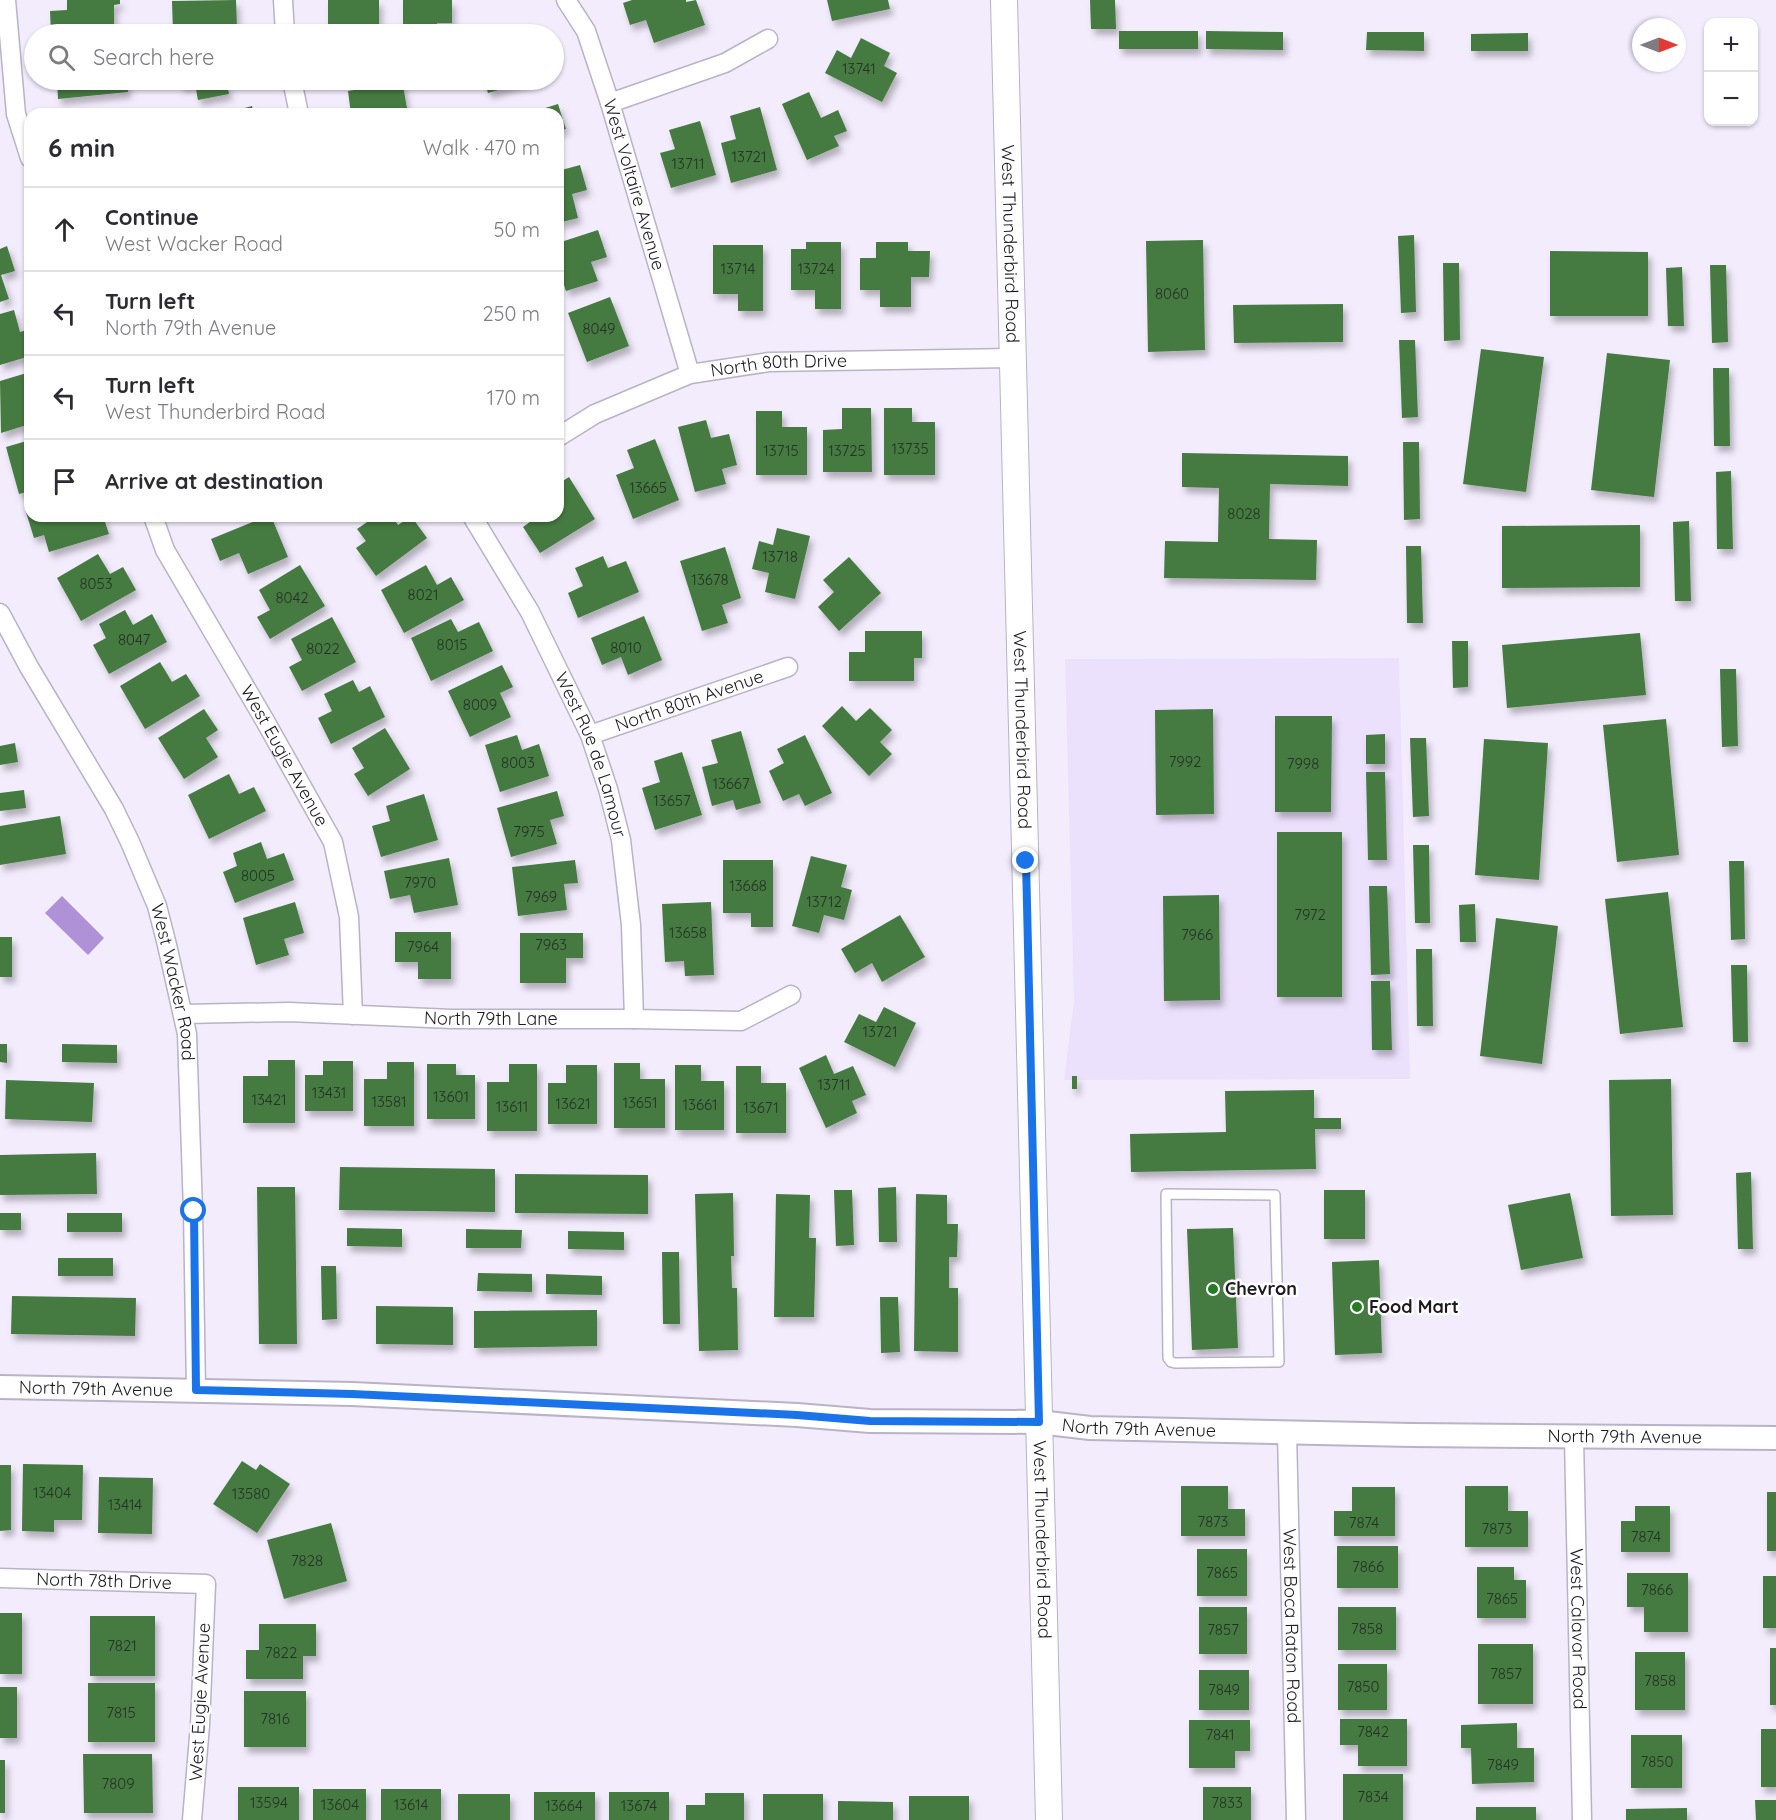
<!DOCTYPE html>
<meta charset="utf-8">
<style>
body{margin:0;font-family:Quicksand,sans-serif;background:#f7f7f7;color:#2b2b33}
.controls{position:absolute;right:18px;top:18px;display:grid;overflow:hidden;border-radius:12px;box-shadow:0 2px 4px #0004}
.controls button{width:54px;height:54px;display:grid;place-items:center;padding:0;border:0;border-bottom:2px solid #e1e1e2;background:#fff;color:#2b2b33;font:30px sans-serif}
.compass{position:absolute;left:1632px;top:18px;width:54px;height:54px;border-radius:50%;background:#fff;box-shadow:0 2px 4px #0004;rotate:90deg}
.stop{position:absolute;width:18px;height:18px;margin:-14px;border:4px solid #1a73e8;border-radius:50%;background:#fff}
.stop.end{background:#1a73e8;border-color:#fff;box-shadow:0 2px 6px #0008}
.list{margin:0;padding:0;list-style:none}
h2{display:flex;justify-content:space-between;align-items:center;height:78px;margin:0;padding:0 24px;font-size:26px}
h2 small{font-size:20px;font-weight:400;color:#7c7c81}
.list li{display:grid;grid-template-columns:39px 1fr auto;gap:18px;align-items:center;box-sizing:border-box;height:84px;padding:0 24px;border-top:2px solid #e1e1e2}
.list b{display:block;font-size:22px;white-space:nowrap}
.list p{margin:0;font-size:20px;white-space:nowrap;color:#7c7c81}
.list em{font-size:20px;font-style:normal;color:#7c7c81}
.icon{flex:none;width:33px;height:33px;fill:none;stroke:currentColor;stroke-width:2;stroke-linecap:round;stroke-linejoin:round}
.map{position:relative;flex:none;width:1776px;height:1820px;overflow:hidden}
.search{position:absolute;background:#fff;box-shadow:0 2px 4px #0004;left:24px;top:24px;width:540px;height:66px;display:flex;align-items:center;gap:15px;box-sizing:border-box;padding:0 21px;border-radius:33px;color:#7c7c81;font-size:22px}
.panel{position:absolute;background:#fff;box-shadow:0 2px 4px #0004;left:24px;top:108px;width:540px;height:414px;border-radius:18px}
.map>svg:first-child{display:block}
.built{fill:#ece1fd}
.water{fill:#af91d7}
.building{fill:#447a41;filter:url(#shadow)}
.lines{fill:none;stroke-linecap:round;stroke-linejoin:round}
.service-casing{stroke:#bab2c6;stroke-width:12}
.minor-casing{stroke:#bab2c6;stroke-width:21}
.tertiary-casing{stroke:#bab2c6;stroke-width:26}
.secondary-casing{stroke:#bab2c6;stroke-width:28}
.service{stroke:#fff;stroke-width:9}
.minor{stroke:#fff;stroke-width:18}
.tertiary{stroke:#fff;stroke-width:22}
.secondary{stroke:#fff;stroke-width:26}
.route{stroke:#1a73e8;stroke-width:8}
.poi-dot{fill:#277a26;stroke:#fff;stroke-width:2}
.labels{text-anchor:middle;stroke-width:5;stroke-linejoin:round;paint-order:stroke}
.number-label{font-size:15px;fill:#263128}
.street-label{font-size:18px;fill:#1c1920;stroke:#fff}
.poi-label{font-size:18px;font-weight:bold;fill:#1c1920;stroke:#fff;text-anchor:start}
</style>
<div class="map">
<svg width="1776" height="1820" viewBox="0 0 1776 1820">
<defs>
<filter id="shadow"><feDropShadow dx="3.5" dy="6" stdDeviation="3" flood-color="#0004"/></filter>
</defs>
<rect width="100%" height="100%" fill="#f3ecfd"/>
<path class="built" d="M1399 658 1410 1079 1064 1080 1074 1000 1065 659Z"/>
<path class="water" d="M62 896 104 938 88 955 45 913Z"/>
<path class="building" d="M67 0H120V4L114 5V33L51 34 50 11 67 10Z
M236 0 237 29 173 32 172 1Z
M328 0H379V34H328Z
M403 0H452V23H437V34H403Z
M632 0H686V2L696 0 705 25 654 43 646 20 630 25 623 3Z
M827 0H888L890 9 832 21Z
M1090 0H1115L1116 29H1091Z
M1119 31H1198V49H1119Z
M1206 31 1283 32V50L1206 49Z
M1367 32H1424V51L1366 50Z
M1528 33V51H1471V34Z
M861 38 890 53 884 66 897 73 882 102 825 73 837 50 851 58Z
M57 80H127L128 92 58 99Z
M179 80H226L229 94 198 100 195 84 181 87Z
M365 80H402L408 114H351L348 91 366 88Z
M484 80H534L488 93Z
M809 92 821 118 838 110 847 131 834 136 839 146 807 160 782 104Z
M558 104 566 129 558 131V114H526Z
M252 106 254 114H226V113Z
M760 107 777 170 731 183 721 143 736 139 730 116Z
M700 121 716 175 671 188 660 153 675 149 669 130Z
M580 165 587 190 572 194 578 218 558 223V171Z
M598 230 607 257 591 262 598 281 566 291 561 276 558 277V243Z
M1414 235 1416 312 1401 313 1398 236Z
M1203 240 1205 350 1148 352 1146 241Z
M806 242H841V309H815V290H791V249H806Z
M876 242H908V251H930L929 277H911V307H880V290H860V258H876Z
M713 245H763V311H738V294H713Z
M7 246 15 271 1 275 9 299 0 302V249Z
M1550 251 1648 252V316H1550Z
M1443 263H1459L1460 340 1444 341Z
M1710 265H1726L1728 342 1712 343Z
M1682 267 1684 326H1668L1666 268Z
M610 297 629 346 587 362 568 313Z
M1343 304V342L1234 343 1233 305Z
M14 310 20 332 30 329V356L0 365V314Z
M1399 340H1415L1418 417 1402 418Z
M1481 349 1544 357 1526 492 1463 484Z
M1607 353 1670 360 1654 497 1591 490Z
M1713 368H1729L1730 446H1714Z
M30 372V424L1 433 0 381Z
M842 408H871L872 472H823V430L842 429Z
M884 408H912V422H935V475H884Z
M756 411H782V427H807V475H756Z
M706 420 711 438 729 434 737 465 722 469 726 484 695 492 678 427Z
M655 439 679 500 633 519 616 475 634 468 627 450Z
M30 440V491L19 494 6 447Z
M1403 442H1419L1420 519 1404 520Z
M1182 453 1348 456V486L1270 484 1269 539 1317 540 1316 580 1164 578 1165 541 1218 542 1219 488 1182 487Z
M1731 471 1733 549H1717L1716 472Z
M569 477 595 519 540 553 523 527 538 516H558V484Z
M30 508V516H103L109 534 49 552 44 535 34 538 25 509Z
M267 516H271L288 557 248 574 239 553 220 561 211 539Z
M376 516H392L398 525 411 516 427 538 376 576 356 548 366 541 357 529Z
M1689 521 1691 601H1675L1673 522Z
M1640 525V587L1502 588V526Z
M777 528 810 536 795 599 765 592 769 573 752 569 759 541 773 545Z
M1406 546H1421L1423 623H1407Z
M725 547 741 598 722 605 728 623 702 631 680 561Z
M98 554 110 574 123 567 136 590 81 621 57 578Z
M603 556 608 568 626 561 639 592 578 618 568 593 583 586 575 568Z
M849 557 881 593 839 631 818 607 834 592 823 580Z
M300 565 325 606 270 639 257 617 270 610 259 590Z
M426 565 437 585 451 577 464 600 404 633 381 590Z
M125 610 133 625 152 614 167 642 109 674 93 645 106 638 99 624Z
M644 616 662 660 628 675 621 657 602 665 591 638Z
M332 617 356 662 302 691 289 667 302 660 291 639Z
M451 619 458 632 479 622 493 651 431 681 411 638Z
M865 631H922V658H914V681H849V652H865Z
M1640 633 1646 695 1507 708 1502 645Z
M1452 641H1468V687L1453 688Z
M160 662 172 682 186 674 200 696 145 729 120 686Z
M502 665 513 687 500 693 511 717 470 737 448 691Z
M1720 669H1736L1738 746 1722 747Z
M353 680 359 692 370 686 385 717 331 744 318 718 332 711 324 694Z
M842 706 856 721 870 708 892 730 880 742 892 754 869 776 822 726Z
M204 709 218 730 206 738 218 757 184 779 158 738Z
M1213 709 1214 814 1156 815 1155 710Z
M1275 716H1332L1331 812H1275Z
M1666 719 1679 855 1617 862 1603 725Z
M385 728 410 769 368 796 354 774 364 768 352 748Z
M741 731 761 803 736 810 733 800 712 806 702 767 718 763 711 740Z
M1385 734V764H1366V735Z
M517 735 522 750 539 744 549 776 500 792 485 745Z
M805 735 832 793 805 806 799 794 783 801 769 771 784 763 777 749Z
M1410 738H1426L1429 816 1413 817Z
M1484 739 1548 743 1539 880 1475 875Z
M15 743 18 762 0 765V746Z
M682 752 702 815 655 830 642 788 660 782 654 761Z
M1366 772H1385L1387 860H1368Z
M229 774 239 794 254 787 266 811 209 839 188 795Z
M24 790 26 808 0 811V793Z
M557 791 564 816 550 820 557 844 511 857 497 808Z
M424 794 438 840 381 857 372 826 390 821 386 806Z
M60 816 66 854 0 865V826Z
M1277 832H1342V997H1277Z
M261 842 267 859 284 853 294 880 235 903 223 872 237 866 233 853Z
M1413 845H1429L1430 923H1415Z
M811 856 847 865 841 887 852 890 844 920 824 915 819 933 792 926Z
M449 858 458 905 414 913 410 895 390 899 384 871Z
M575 860 578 883 564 884 567 910 518 916 512 867Z
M723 860H773V927H751V913H723Z
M1729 861H1744L1745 939 1731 940Z
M1369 886H1387L1390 974 1371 975Z
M1668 892 1683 1027 1620 1034 1605 899Z
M1219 895 1220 1000 1164 1001 1163 896Z
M295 902 304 933 284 939 289 955 256 965 243 918Z
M711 902 714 975 685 976 684 961 665 962 662 904Z
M1475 904 1476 942H1460L1459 905Z
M900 915 925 957 882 982 872 963 855 973 841 949Z
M1496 918 1558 926 1542 1064 1480 1056Z
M395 932H451V979H418V962H395Z
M520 933H583V958H566V983H520Z
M0 937H12V977H0Z
M1416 949H1432L1433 1026H1417Z
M1731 965H1747L1748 1042H1733Z
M1371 981H1390L1392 1050H1372Z
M884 1007 916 1023 895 1067 844 1042 859 1014 876 1022Z
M0 1044H7V1063L0 1062Z
M62 1044 117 1045V1063L62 1062Z
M826 1055 834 1074 853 1066 866 1095 852 1101 857 1113 826 1128 799 1068Z
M268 1060H295V1123H243V1076H268Z
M323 1061H353V1111H305V1075H323Z
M387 1062H414V1126H364V1079H387Z
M614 1063H640V1079H665V1128H614Z
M427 1064H456V1075H475V1119H427Z
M509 1064H537V1131H487V1082H509Z
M566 1065H597V1124H548V1083H566Z
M675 1065H701V1081H724V1130H675Z
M736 1066H761V1083H786V1133H736Z
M1072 1076H1077V1089H1072Z
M1671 1079 1673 1215 1611 1216 1609 1080Z
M6 1080 94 1083 92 1122 5 1119Z
M1314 1090V1118H1341V1129H1315L1316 1169 1131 1172 1130 1134 1226 1132 1225 1091Z
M96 1153 97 1194 0 1195V1155Z
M340 1167 495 1169V1212L339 1210Z
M1751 1172 1753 1249H1738L1736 1173Z
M515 1174 648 1175V1214L515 1213Z
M257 1187H295L297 1344H259Z
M896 1187 897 1242H879L878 1188Z
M834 1190H852L854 1245 836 1246Z
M1324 1190H1365V1239H1324Z
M733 1193 734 1256H731L732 1288H737L738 1350 699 1351 695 1194Z
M1570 1193 1583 1258 1521 1270 1508 1205Z
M776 1194 810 1195 809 1238H816L814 1317H774Z
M916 1194 947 1195V1224H958L957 1257H949V1288H958V1352L914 1351Z
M0 1213H21V1230H0Z
M67 1213H122V1232H67Z
M347 1228 402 1229V1247L347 1246Z
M1233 1228 1238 1348 1192 1350 1187 1229Z
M466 1229 522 1230 521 1248H466Z
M568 1231 624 1232V1250L568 1249Z
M662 1252H679L680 1324H663Z
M58 1258H113V1276H58Z
M1379 1260 1382 1353 1335 1355 1332 1262Z
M321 1266H336L337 1319 322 1320Z
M478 1273 532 1274V1292L477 1291Z
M546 1274 602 1276V1295L546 1294Z
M12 1296 136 1298 135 1336 11 1334Z
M880 1297H898L900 1352 881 1353Z
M376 1306 453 1307V1345L376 1344Z
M597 1310V1346L474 1348V1311Z
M242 1461 256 1470 260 1464 290 1484 257 1533 213 1504Z
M23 1464 83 1465 82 1520H54V1532L22 1531Z
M0 1465H11V1530L0 1531Z
M99 1477 153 1478 152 1534 98 1533Z
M1181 1486H1228V1509H1245V1536H1181Z
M1465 1486H1508V1511H1528V1547H1465Z
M1352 1487H1395V1536H1334V1511H1352Z
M1767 1492H1776V1551H1767Z
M1635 1506H1670V1552H1621V1521H1635Z
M331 1523 347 1581 284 1599 267 1540Z
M1337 1546H1398V1588H1337Z
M1197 1549H1247V1596H1197Z
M1477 1567H1514V1580H1526V1618H1477Z
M1627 1573H1688V1632H1644V1607H1627Z
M1763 1576H1776V1628H1763Z
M1199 1607H1247V1654H1199Z
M1338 1607H1396V1650H1338Z
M0 1613H22V1674H0Z
M90 1616H155V1676H90Z
M259 1624H316V1656H303V1679H246V1650H259Z
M1478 1644H1533V1704H1478Z
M1770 1648H1776V1705H1770Z
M1635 1652H1685V1710H1635Z
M1338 1664H1387V1710H1338Z
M1199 1670H1249V1710H1199Z
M88 1683H155V1742H88Z
M0 1687H17V1738H0Z
M244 1691H306V1747H244Z
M1340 1719H1407V1766H1358V1745H1340Z
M1189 1720H1250V1751H1235V1768H1189Z
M1517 1723V1748H1534V1782L1472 1784 1471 1748H1461V1725Z
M1761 1729H1776V1787H1761Z
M1631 1735H1682V1788H1631Z
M83 1754H152L153 1813H84Z
M0 1760H5V1813H0Z
M1343 1774H1403V1820H1343Z
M238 1787H299V1820H238Z
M1203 1787H1251V1820H1203Z
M313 1789H366V1820H313Z
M381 1789H441V1820H381Z
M534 1792H595V1820H534Z
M609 1792H669V1820H609Z
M705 1793H744V1820H686V1805H705Z
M458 1794H510V1820H458Z
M763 1794H823V1820H763Z
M909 1796H969V1820H909Z
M1755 1800H1776V1820H1756Z
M838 1801 893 1802V1820H838Z
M1476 1807H1536V1820H1476Z
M1687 1808V1820H1626V1809Z"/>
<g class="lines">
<g class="service-casing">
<path id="service" d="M1166 1194 1275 1195 1279 1362 1175 1363 1171 1362 1168 1358Z"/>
</g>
<g class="minor-casing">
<g id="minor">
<path d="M6 0 16 114 30 158"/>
<path d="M283 0 285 34"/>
<path id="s1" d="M566 0 586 31 610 103 690 374"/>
<path d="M292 80 299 114"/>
<path d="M610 103 725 63 768 39"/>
<path id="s2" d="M558 437 595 414 690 374 769 362 1012 358"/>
<path id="s3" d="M153 516 165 550 264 719 333 842 349 917 353 1015"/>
<path id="s4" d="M472 516 530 612 590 735 608 789 621 840 631 925 634 1019"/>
<path id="s5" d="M0 613 29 667 114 809 130 842 157 906 167 945 187 1034 193 1211 196 1390"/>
<path id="s6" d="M590 735 788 667"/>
<path id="s7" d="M183 1014 289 1012 452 1019H634L741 1021 791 995"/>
<path id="s8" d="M1287 1432 1296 1820"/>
<path id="s9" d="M1574 1437 1582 1820"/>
<path id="s10" d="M0 1578 206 1584 200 1725 192 1820"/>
</g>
</g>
<g class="tertiary-casing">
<g id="tertiary">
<path id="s11" d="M0 1387 352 1394 797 1415 870 1421 1039 1422 1090 1428 1412 1435 1776 1438"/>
</g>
</g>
<g class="secondary-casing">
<g id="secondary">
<path id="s12" d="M1004 0 1049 1820"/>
</g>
</g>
<use href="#service" class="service"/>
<use href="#minor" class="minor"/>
<use href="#tertiary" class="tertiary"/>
<use href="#secondary" class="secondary"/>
</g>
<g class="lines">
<path class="route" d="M194 1211 196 1390 352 1394 797 1415 870 1421 1039 1422 1026 861"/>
</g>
<g class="poi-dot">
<circle cx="1213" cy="1289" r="6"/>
<circle cx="1357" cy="1307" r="6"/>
</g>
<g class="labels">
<g class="number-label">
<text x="859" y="74">13741</text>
<text x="749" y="162">13721</text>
<text x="688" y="169">13711</text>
<text x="738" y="274">13714</text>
<text x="816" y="274">13724</text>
<text x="1172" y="299">8060</text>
<text x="599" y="334">8049</text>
<text x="910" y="454">13735</text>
<text x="781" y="456">13715</text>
<text x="847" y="456">13725</text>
<text x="648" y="493">13665</text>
<text x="1244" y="519">8028</text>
<text x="780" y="562">13718</text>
<text x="710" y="585">13678</text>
<text x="96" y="589">8053</text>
<text x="423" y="600">8021</text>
<text x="292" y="603">8042</text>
<text x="134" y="645">8047</text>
<text x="452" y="650">8015</text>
<text x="626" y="653">8010</text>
<text x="323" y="654">8022</text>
<text x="480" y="710">8009</text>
<text x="1185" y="767">7992</text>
<text x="518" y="768">8003</text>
<text x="1303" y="769">7998</text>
<text x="731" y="789">13667</text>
<text x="672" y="806">13657</text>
<text x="529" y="837">7975</text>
<text x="258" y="881">8005</text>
<text x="420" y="888">7970</text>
<text x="748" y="891">13668</text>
<text x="541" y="902">7969</text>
<text x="824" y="907">13712</text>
<text x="1310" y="920">7972</text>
<text x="688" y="938">13658</text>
<text x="1197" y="940">7966</text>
<text x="551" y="950">7963</text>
<text x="423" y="952">7964</text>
<text x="880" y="1037">13721</text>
<text x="834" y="1090">13711</text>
<text x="329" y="1098">13431</text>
<text x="451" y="1102">13601</text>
<text x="269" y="1105">13421</text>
<text x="389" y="1107">13581</text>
<text x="640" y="1108">13651</text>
<text x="573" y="1109">13621</text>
<text x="700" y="1110">13661</text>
<text x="512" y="1112">13611</text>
<text x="761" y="1113">13671</text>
<text x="52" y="1498">13404</text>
<text x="251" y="1499">13580</text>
<text x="125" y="1510">13414</text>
<text x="1213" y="1527">7873</text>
<text x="1364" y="1528">7874</text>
<text x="1497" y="1534">7873</text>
<text x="1646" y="1542">7874</text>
<text x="307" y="1566">7828</text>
<text x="1368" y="1572">7866</text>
<text x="1222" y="1578">7865</text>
<text x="1657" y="1595">7866</text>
<text x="1502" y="1604">7865</text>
<text x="1367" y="1634">7858</text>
<text x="1223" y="1635">7857</text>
<text x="122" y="1651">7821</text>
<text x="281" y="1658">7822</text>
<text x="1506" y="1679">7857</text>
<text x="1660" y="1686">7858</text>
<text x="1363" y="1692">7850</text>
<text x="1224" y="1695">7849</text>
<text x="121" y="1718">7815</text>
<text x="275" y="1724">7816</text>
<text x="1373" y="1737">7842</text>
<text x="1220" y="1740">7841</text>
<text x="1657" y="1767">7850</text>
<text x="1503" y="1770">7849</text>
<text x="118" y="1789">7809</text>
<text x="1373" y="1802">7834</text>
<text x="269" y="1808">13594</text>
<text x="1227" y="1808">7833</text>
<text x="340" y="1810">13604</text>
<text x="411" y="1810">13614</text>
<text x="564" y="1811">13664</text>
<text x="639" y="1811">13674</text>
</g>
<g class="street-label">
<text dy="6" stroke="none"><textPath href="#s1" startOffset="198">West Voltaire Avenue</textPath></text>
<text dy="6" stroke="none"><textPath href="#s12" startOffset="244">West Thunderbird Road</textPath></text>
<text dy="6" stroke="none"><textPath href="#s2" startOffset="236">North 80th Drive</textPath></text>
<text dy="6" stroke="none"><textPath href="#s6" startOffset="105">North 80th Avenue</textPath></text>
<text dy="6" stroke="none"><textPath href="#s12" startOffset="730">West Thunderbird Road</textPath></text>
<text dy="6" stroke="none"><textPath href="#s3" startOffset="274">West Eugie Avenue</textPath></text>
<text dy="6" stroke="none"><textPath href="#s4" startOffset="268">West Rue de Lamour</textPath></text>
<text dy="6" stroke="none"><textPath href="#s5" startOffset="411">West Wacker Road</textPath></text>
<text dy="6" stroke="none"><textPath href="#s7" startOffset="308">North 79th Lane</textPath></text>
<text dy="6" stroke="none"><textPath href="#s11" startOffset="96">North 79th Avenue</textPath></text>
<text dy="6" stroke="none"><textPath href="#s11" startOffset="1140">North 79th Avenue</textPath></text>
<text dy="6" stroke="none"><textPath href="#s11" startOffset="1626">North 79th Avenue</textPath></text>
<text dy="6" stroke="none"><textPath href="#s12" startOffset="1540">West Thunderbird Road</textPath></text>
<text dy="6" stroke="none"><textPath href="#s10" startOffset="104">North 78th Drive</textPath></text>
<text dy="6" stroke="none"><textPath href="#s8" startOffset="194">West Boca Raton Road</textPath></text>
<text dy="6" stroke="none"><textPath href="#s9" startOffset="192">West Calavar Road</textPath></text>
<text transform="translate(200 1702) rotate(-87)" y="6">West Eugie Avenue</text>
</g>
<g class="poi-label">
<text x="1225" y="1295">Chevron</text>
<text x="1369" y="1313">Food Mart</text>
</g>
</g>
</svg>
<div class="controls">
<button>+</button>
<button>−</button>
</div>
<svg class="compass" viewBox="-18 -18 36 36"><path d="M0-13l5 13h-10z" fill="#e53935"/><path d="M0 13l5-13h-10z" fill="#7c7c81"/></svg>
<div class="stop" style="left:194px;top:1211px"></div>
<div class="stop end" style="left:1026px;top:861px"></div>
<div class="search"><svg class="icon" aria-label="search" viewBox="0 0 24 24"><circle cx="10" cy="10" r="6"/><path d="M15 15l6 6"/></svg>Search here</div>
<section class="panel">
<h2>6 min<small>Walk · 470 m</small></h2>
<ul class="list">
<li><svg class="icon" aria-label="ahead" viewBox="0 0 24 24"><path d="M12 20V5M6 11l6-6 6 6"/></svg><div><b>Continue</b><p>West Wacker Road</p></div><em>50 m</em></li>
<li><svg class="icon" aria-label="left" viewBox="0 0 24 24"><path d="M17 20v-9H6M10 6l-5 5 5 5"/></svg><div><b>Turn left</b><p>North 79th Avenue</p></div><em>250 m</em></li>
<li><svg class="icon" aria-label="left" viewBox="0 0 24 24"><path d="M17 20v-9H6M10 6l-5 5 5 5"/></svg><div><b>Turn left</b><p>West Thunderbird Road</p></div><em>170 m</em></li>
<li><svg class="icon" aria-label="arrive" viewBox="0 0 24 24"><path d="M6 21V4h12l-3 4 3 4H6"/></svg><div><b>Arrive at destination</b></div></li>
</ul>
</section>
</div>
